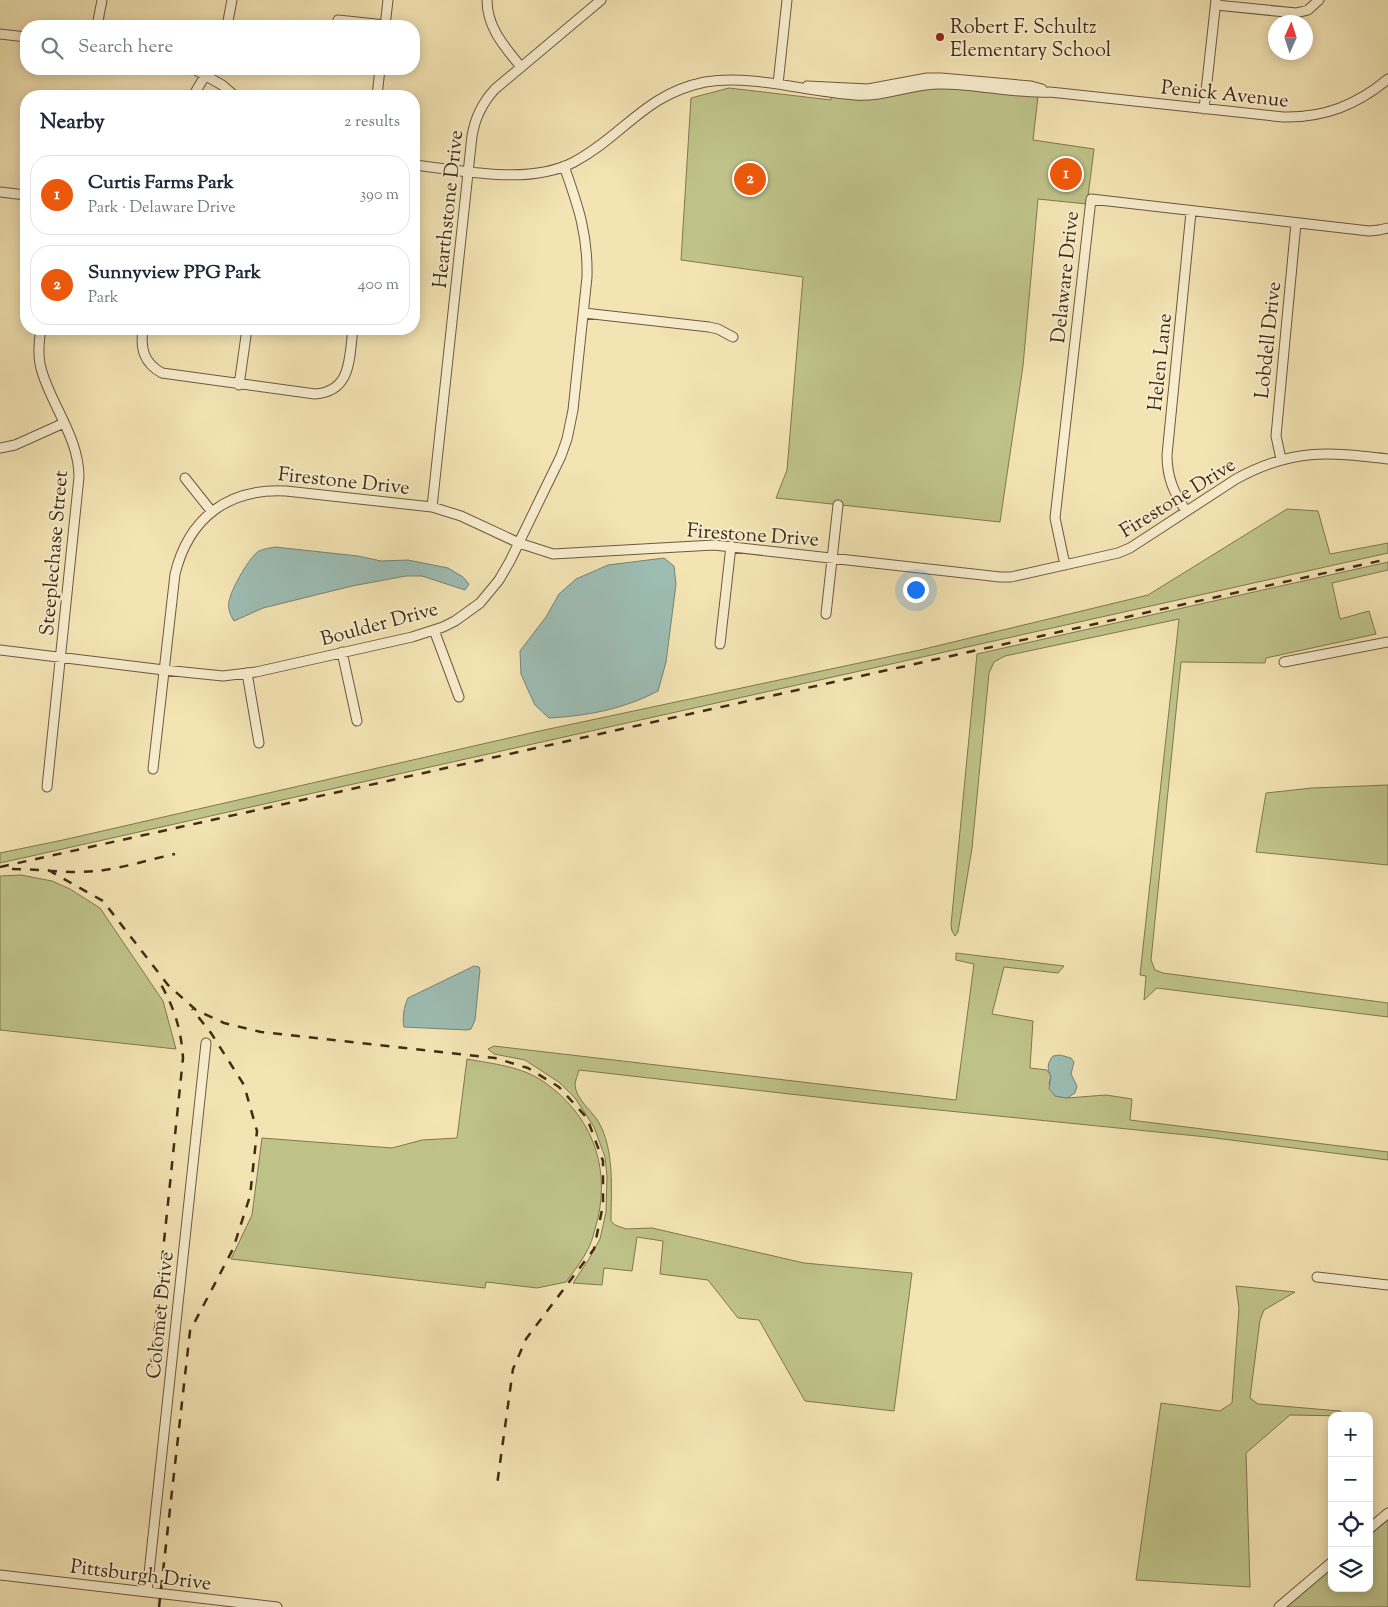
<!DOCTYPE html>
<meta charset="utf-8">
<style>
body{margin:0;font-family:"Sorts Mill Goudy",serif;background:#f2f2f3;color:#1f2937}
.controls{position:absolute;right:15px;bottom:15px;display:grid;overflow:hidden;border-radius:10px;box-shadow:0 2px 12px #0003}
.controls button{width:45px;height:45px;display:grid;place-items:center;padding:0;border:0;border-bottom:1px solid #e0e1e3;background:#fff;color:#1f2937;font:25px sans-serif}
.compass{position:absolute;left:1268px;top:15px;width:45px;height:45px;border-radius:50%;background:#fff;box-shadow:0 2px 12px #0003;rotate:3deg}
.you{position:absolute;left:915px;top:589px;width:18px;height:18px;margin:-12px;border:4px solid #fff;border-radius:50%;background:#1a73e8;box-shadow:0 0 0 8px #1a73e833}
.badge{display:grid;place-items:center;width:32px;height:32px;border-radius:50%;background:#ea580c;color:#fff;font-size:16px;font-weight:700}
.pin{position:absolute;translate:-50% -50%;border:2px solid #fff;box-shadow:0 1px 5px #0006}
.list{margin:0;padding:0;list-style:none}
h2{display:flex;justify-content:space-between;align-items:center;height:65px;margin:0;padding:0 20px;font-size:21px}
h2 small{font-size:16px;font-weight:400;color:#747a83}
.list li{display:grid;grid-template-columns:32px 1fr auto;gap:15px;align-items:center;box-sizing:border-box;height:80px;margin:0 10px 10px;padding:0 10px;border:1px solid #e0e1e3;border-radius:20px}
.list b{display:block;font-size:19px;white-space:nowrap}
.list p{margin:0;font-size:16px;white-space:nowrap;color:#747a83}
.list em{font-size:16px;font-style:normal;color:#747a83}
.icon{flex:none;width:28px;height:28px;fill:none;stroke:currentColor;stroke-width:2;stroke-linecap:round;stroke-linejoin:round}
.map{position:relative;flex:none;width:1388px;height:1607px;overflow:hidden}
.search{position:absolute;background:#fff;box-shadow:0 2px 12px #0003;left:20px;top:20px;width:400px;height:55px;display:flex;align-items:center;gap:12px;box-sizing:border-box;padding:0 18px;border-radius:20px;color:#747a83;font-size:19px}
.panel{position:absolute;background:#fff;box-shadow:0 2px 12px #0003;left:20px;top:90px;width:400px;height:245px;border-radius:20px}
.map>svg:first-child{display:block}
.green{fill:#bfc38a;stroke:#807850}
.water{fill:#9dbdb4;stroke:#788375}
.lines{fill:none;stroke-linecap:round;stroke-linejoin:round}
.minor-casing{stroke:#6d5a3e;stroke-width:11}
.minor{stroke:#f8edce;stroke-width:9}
.rail{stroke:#402c16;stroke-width:2.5;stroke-dasharray:9 9;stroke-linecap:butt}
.poi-dot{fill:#8f2418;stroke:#f8edce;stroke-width:2}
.labels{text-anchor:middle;stroke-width:4;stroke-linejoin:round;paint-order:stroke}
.poi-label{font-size:20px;fill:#402c16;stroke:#f8edce;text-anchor:start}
.street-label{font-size:20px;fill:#402c16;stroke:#f8edce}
</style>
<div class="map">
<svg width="1388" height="1607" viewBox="0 0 1388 1607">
<rect width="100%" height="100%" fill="#f4e4b4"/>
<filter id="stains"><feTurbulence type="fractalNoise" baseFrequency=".004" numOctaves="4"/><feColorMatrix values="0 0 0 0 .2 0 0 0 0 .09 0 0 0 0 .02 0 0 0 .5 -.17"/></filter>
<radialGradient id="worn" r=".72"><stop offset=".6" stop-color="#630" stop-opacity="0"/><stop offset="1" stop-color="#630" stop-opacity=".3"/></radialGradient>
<path class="green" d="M938 87 1038 96 1033 140 1094 149 1087 204 1038 199 1023 366 1000 522 776 498 787 470 803 277 681 260 691 98 729 88 831 100V96Z
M1287 509 1318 511 1330 554 1388 543V553L0 863V853L63 840 535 732 920 650 1148 595Z
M1388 562V570L1332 583 1340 619 1369 611 1376 634 1266 658 1265 663 1181 662 1151 960 1155 970 1163 973 1388 1003V1017L1157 988 1144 1000 1146 976 1140 975 1179 619 1005 656 994 662 989 673 972 848 958 932 955 936 952 931 951 925 977 654Z
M1388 785V865L1256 852 1266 793 1312 788Z
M21 875 52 881 70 889 100 908 163 1001 176 1049 0 1030V876Z
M956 953 1064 966 1058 973 1004 967 992 1014 1033 1021 1030 1068 1047 1070 1051 1076 1049 1084 1055 1096 1067 1098 1106 1095 1132 1099 1130 1120 1388 1152V1160L1207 1137 869 1103 579 1070C578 1074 575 1081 575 1085 576 1099 591 1110 598 1121 615 1150 611 1189 611 1221L615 1225 626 1229 652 1228 804 1263 912 1273 894 1411 805 1401 759 1320 738 1318 708 1280 660 1274 663 1241 637 1237 632 1271 604 1268 602 1285 573 1283 589 1259 600 1239 606 1212 607 1176 605 1157 594 1127 575 1098 560 1083 525 1060 494 1054 488 1049 494 1046 956 1100 974 964 956 960Z
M467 1059C493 1064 521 1066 544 1082 590 1114 610 1163 598 1218 595 1228 593 1239 589 1247 583 1260 574 1271 566 1282L537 1288 486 1282 485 1288 231 1259 252 1215 262 1138 392 1148 422 1140 457 1138Z
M1236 1286 1295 1292 1264 1310 1260 1320 1250 1398 1258 1404 1340 1411 1346 1416 1290 1415 1246 1453 1250 1587 1136 1580 1161 1403 1220 1411 1232 1403 1239 1308Z
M1388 1520V1607H1287L1332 1568V1588H1369V1536Z"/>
<path class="water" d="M275 547 358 556 381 561 408 560 448 568 463 577 469 584 465 590 422 576H406L352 586 263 608 234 621C229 613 227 606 230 598 232 588 250 556 259 551 263 549 270 548 275 547Z
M664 558 674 566 676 584 666 662 658 691C624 709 587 716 549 718L535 705 528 690 521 674 520 651 546 617 559 594 576 579 608 565Z
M474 966 479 967 480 970 475 1020 471 1029 467 1030 404 1027C402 1019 404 1006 408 998Z
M1060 1055 1071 1058 1074 1062 1071 1074 1077 1086 1075 1093 1067 1098 1055 1096 1049 1089 1051 1076C1047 1069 1047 1063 1053 1056Z"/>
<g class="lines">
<g class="minor-casing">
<path id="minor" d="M487 0C487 28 505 47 521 67
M1216 5 1296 13 1308 10 1319 0
M338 20 385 25
M97 26 102 0
M227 26 232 0
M385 26 388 0
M0 34 26 37
M194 69 222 85 235 96
M778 84 787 0
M807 86 868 89 927 78H941L1031 86 1042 89
M193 96 209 69
M377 96 380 69
M1204 109 1216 0
M414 165C463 170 528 186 574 162 623 136 645 94 705 82 752 74 807 92 855 95 883 97 909 85 937 84 975 83 1012 94 1050 92L1283 117C1324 118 1357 105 1388 79
M0 192 26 195
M584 313 709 327 718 329 733 337
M41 329C39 340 38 352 40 364 42 375 47 386 52 397 64 423 79 448 79 477L47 787
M143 329C140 349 144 363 162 373L315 394C352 391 349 358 353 329
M239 385 247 329
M0 448 15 445 64 423
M1281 459 1276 436 1296 223
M185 478 212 512
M432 507 472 136C475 118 482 103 495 89L601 0
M1186 511C1174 493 1167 478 1167 455L1191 212
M1065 565 1055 518 1091 199 1369 231 1379 230 1388 228
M826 614 838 505
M434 630 459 697
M720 644 731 546
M0 650 164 670 223 676 256 672 412 637 443 627 455 621 480 603 499 580 510 561 561 456 567 439 573 410 587 277C588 233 578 206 564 166
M342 652 357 721
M1284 662 1388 642
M247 673 259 743
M153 769 175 574C189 517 229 488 286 491L432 507 461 516 519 543 553 554 714 545 1000 577H1011L1118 553 1130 548 1236 479C1293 448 1327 452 1388 459
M1317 1277 1388 1285
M1369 1529 1388 1513
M0 1575 277 1607
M147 1592 206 1043
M1279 1607 1332 1562"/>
</g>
<use href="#minor" class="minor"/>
<path class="rail" d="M0 867 1388 559
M12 869C40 869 68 874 96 871 120 869 151 859 175 854
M48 870 103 901 168 985 196 1010 224 1023 261 1032 495 1058 528 1068 559 1087 587 1118 603 1161V1205L594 1249 526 1339 513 1369 497 1485
M151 1367 183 1058C181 1028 174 1007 159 981
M159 1607 190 1331 233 1249 250 1196 257 1131 244 1085 211 1033 192 1009"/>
</g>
<circle class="poi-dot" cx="940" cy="37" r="5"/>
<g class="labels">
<g class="poi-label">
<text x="950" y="33">Robert F. Schultz<tspan x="950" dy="23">Elementary School</tspan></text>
</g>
<g class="street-label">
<text transform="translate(1225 93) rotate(6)" y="7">Penick Avenue</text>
<text transform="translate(447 209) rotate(-84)" y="7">Hearthstone Drive</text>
<text transform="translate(1064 277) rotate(-84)" y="7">Delaware Drive</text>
<text transform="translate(1267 340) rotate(-84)" y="7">Lobdell Drive</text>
<text transform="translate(1159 362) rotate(-84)" y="7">Helen Lane</text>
<text transform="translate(344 480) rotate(6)" y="7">Firestone Drive</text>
<text transform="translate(1177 497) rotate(-32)" y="7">Firestone Drive</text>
<text transform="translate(753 534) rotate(4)" y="7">Firestone Drive</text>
<text transform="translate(53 553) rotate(-85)" y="7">Steeplechase Street</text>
<text transform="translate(379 623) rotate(-15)" y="7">Boulder Drive</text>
<text transform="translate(159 1315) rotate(-84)" y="7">Colomet Drive</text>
<text transform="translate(141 1574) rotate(7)" y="7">Pittsburgh Drive</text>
</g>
</g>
<rect width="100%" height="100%" filter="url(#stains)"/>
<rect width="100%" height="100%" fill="url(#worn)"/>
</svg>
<div class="controls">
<button>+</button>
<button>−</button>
<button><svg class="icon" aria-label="locate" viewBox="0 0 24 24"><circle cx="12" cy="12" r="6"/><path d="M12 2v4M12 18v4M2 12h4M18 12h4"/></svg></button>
<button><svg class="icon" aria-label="layers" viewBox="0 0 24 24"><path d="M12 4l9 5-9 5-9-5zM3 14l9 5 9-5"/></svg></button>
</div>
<svg class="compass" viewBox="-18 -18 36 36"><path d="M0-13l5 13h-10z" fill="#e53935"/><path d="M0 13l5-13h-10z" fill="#747a83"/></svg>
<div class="you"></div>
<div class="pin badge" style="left:1066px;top:174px">1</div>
<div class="pin badge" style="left:750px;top:179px">2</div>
<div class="search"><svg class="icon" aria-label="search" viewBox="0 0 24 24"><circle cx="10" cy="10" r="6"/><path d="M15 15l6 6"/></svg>Search here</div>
<section class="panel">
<h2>Nearby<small>2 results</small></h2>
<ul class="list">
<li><span class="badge">1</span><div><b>Curtis Farms Park</b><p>Park · Delaware Drive</p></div><em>390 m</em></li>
<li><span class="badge">2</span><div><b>Sunnyview PPG Park</b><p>Park</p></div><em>400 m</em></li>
</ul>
</section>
</div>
